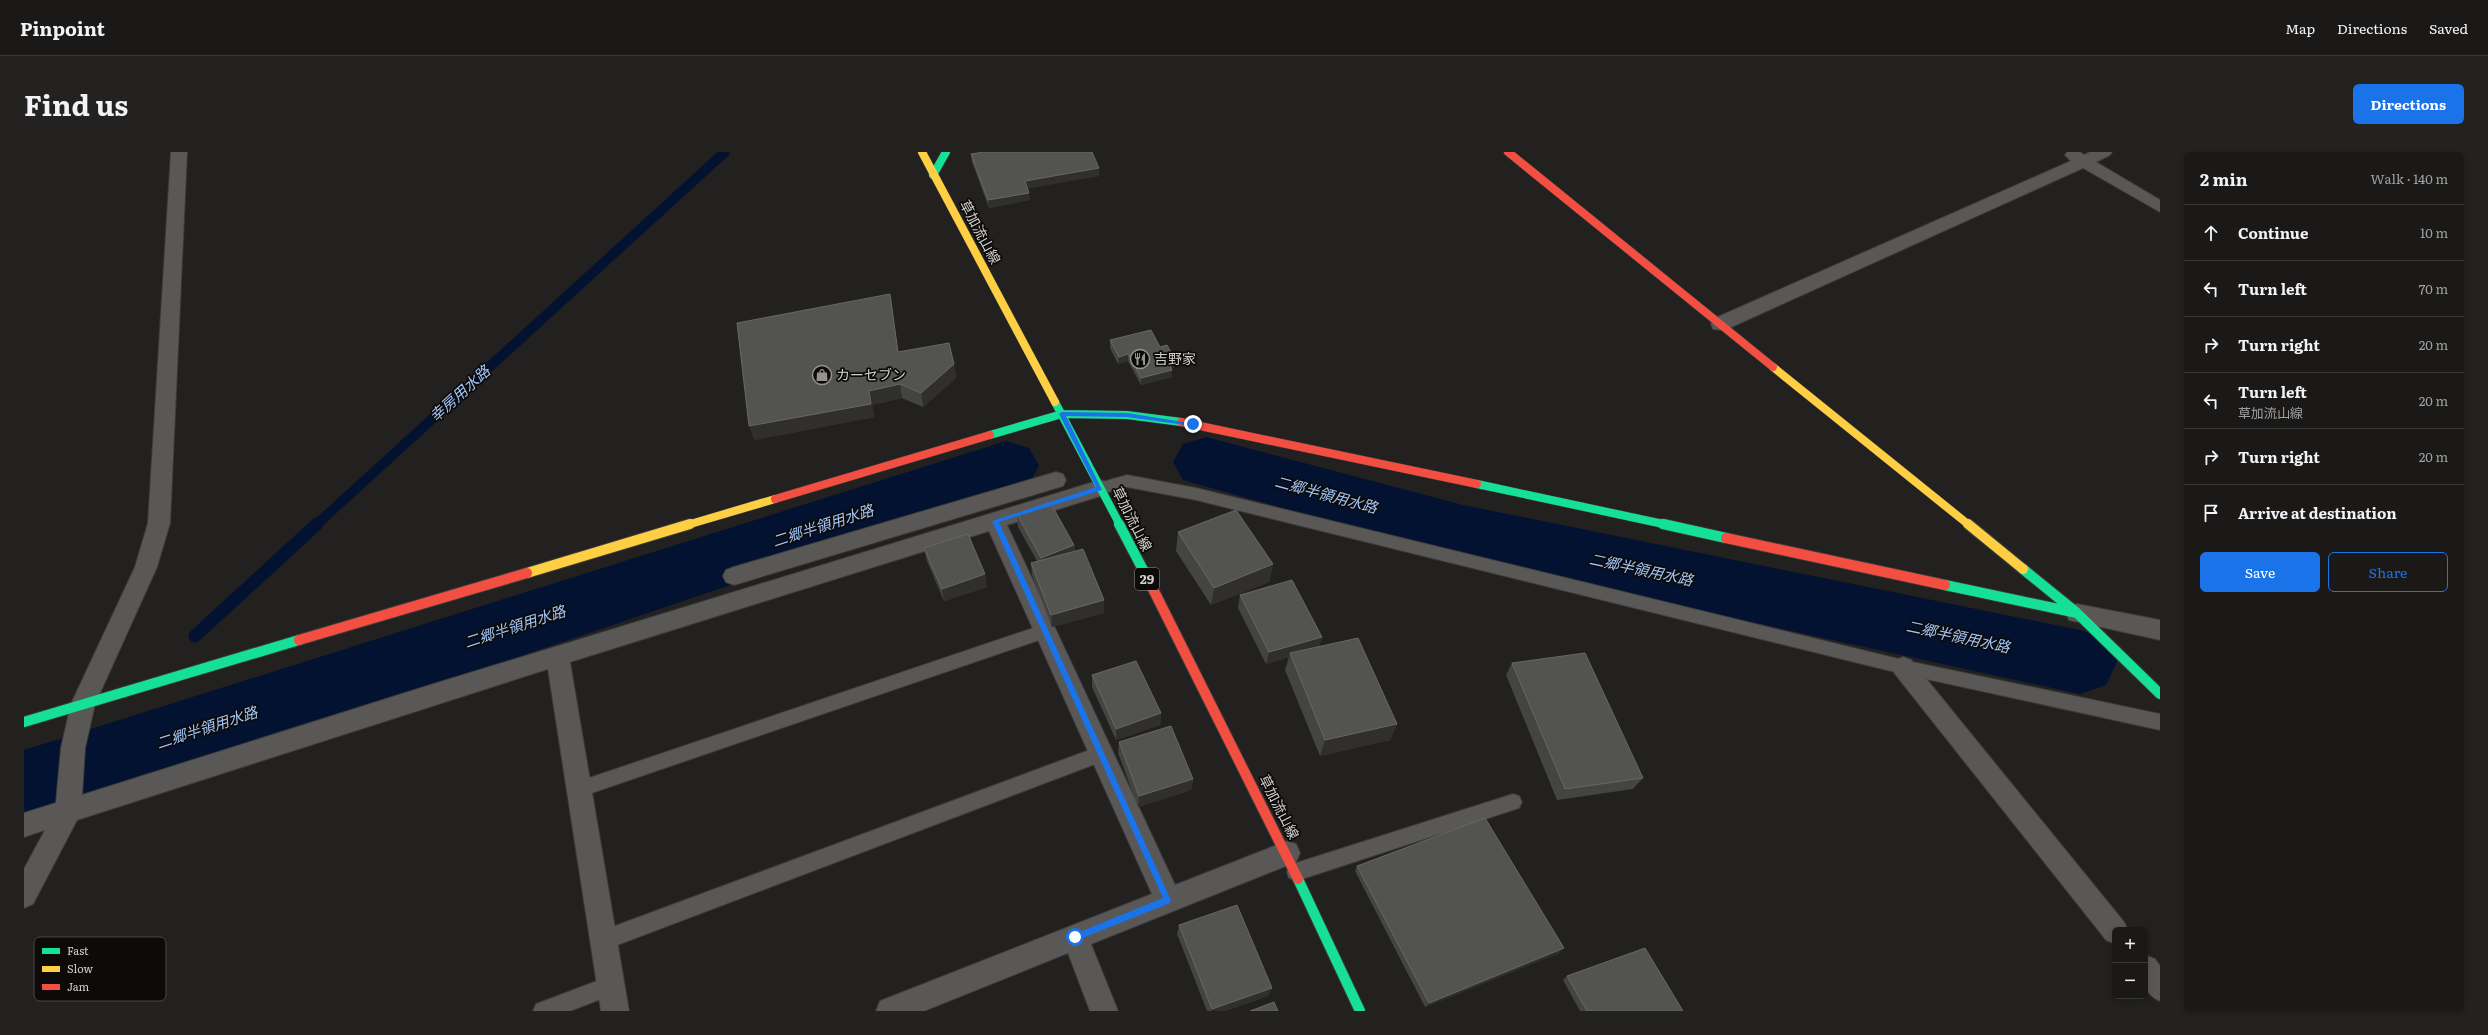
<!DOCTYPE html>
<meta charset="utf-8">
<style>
body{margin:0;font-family:Literata,"Noto Sans JP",serif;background:#232221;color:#f1f3f6}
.controls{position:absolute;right:12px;bottom:12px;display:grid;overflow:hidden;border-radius:6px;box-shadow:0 2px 6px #0003}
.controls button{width:36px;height:36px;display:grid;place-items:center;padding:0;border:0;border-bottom:1px solid #383837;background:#1a1918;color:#f1f3f6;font:20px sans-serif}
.stop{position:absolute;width:12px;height:12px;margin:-9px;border:3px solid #1a73e8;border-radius:50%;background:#fff}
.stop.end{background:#1a73e8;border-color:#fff;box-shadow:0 1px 4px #0008}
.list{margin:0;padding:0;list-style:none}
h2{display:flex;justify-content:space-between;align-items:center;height:52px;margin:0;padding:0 16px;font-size:17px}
h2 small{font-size:13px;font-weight:400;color:#9fa0a2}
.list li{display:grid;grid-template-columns:26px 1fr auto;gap:12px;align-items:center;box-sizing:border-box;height:56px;padding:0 16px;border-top:1px solid #383837}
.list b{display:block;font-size:15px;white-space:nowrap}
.list p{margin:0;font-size:13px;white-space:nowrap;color:#9fa0a2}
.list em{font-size:13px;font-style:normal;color:#9fa0a2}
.actions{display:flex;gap:8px;padding:12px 16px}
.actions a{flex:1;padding:9px 0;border:1px solid #1a73e8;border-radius:6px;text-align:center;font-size:14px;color:#1a73e8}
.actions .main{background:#1a73e8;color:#fff}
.icon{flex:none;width:22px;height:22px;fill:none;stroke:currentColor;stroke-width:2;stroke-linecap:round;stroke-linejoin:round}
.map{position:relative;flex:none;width:2136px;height:859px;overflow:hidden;border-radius:6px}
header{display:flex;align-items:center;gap:24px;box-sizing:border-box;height:56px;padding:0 20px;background:#1a1918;border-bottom:1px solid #383837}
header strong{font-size:19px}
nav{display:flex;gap:22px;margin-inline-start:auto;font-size:14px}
.intro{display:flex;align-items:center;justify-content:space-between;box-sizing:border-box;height:96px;padding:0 24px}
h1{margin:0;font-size:28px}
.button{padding:10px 18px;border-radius:6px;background:#1a73e8;color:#fff;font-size:14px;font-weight:700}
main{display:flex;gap:24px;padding:0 24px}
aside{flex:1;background:#1a1918;border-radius:6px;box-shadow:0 2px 6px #0003}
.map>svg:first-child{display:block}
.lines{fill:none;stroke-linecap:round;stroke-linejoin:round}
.stream-far1{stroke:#031231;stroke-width:10}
.stream{stroke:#031231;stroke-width:13}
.river{fill:#031231;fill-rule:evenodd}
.lane-casing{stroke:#3b3b39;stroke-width:2}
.street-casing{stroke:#3b3b39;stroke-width:2}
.fast-far1-casing{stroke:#3b3b39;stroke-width:9}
.fast-casing{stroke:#3b3b39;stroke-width:12}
.slow-far1-casing{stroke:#3b3b39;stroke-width:9}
.slow-casing{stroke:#3b3b39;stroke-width:12}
.jam-far1-casing{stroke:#3b3b39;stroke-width:9}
.jam-casing{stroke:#3b3b39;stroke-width:12}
.lane{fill:#595857;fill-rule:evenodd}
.street{fill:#595857;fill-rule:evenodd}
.fast-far1{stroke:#16e098;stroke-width:8}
.fast{stroke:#16e098;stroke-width:10}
.slow-far1{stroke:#ffcf43;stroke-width:8}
.slow{stroke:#ffcf43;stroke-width:10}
.jam-far1{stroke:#f24e42;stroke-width:8}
.jam{stroke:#f24e42;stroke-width:10}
.wall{fill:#444443}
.shaded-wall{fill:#302f2e}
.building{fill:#535352;stroke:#676765}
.route{fill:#1a73e8}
.labels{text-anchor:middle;stroke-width:3.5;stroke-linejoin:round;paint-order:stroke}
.shield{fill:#0c0b0a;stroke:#979694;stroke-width:1}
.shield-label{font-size:13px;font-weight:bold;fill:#d2d1cf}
.street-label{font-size:14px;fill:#d2d1cf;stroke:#0c0b0a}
.poi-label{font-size:14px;fill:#d2d1cf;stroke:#0c0b0a;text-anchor:start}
.water-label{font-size:15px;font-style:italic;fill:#a2c4f8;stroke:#0c0b0a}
.key{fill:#0c0b0a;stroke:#474645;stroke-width:1}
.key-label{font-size:11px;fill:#d2d1cf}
</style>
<header>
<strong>Pinpoint</strong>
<nav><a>Map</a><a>Directions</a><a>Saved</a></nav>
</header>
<div class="intro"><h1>Find us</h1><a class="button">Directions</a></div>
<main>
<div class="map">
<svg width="2136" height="859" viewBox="0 0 2136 859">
<rect width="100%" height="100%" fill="#222120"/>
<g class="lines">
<path class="stream-far1" d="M292 373 701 0"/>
<path class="stream" d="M171 484 293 372"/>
<path class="river" d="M1182 285 1439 353 2056 478 2082 487 2093 510 2082 533 2056 542 1439 407 1159 328 1149 310 1159 292Z
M982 289 1005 296 1015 314 1005 332 0 672V598Z"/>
<g class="lane-casing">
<path id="lane" d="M1103 323 1172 336 1879 508 2136 562V578L1879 522 1172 348 1103 335 1076 342 1071 340 1068 336 1071 332Z
M1021 472 1027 474 1029 479 1027 484 556 645 550 643 547 637 550 631 556 629Z
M1076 594 1082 596 1085 602 1082 608 580 798 573 795 570 788 573 781 580 778Z
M1489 642 1495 644 1498 650 1495 656 1489 658 1272 729 1265 726 1263 720 1265 714 1272 711Z
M586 824 593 827 596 834 593 841 546 859H509L512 852Z"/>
</g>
<g class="street-casing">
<path id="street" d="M147 0H163L146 371 133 415 71 552 61 596 58 643 403 534 1076 328 1083 330 1086 336 1083 342 983 373 1151 733 1263 689 1272 692 1276 701 1272 710 1067 792 1094 859H1066L1044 801 900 859H852L856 849 1128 742 965 379 546 510 605 859H577L524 517 53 668 9 752 0 756V717L21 678 0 685V661L32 651 37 596 47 552 111 415 124 371Z
M2043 0H2056L2060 3 2066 0H2088L2086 3 2072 10 2136 48V60L2059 16 1703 177 1696 178 1689 177 1687 172 1689 167 2047 9 2041 3Z
M1032 320 1039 322 1042 328 1039 334 710 433 702 430 699 424 702 418 710 415Z
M2053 452 2136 468V488L2045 468 2042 461 2045 454Z
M1879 505 1887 508 2100 770 2104 778H2091V792L2082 788 1871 522 1867 515 1871 508Z
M2121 803 2131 807 2136 814V849C2115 840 2121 824 2121 803Z"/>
</g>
<g class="fast-far1-casing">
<path id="fast-far1" d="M909 23 922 0
M1031 250 1096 373
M966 283 1038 262 1103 263 1157 270
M1453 332 1644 373"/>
</g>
<g class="fast-casing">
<path id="fast" d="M1095 372 1128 435
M1639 372 1702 386
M1999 417 2053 461 2136 542
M1921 433 2053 461
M0 570 275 488
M1274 727 1336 859"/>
</g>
<g class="slow-far1-casing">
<path id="slow-far1" d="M898 0 1031 250
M1749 215 1945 373
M663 373 751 347"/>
</g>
<g class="slow-casing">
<path id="slow" d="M1944 372 1999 417
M503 421 666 372"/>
</g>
<g class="jam-far1-casing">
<path id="jam-far1" d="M1484 0 1749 215
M1157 270 1453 332
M751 347 966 283"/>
</g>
<g class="jam-casing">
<path id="jam" d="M1702 386 1921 433
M1128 435 1274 727
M275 488 503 421"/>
</g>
<use href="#lane" class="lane"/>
<use href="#street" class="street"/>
<use href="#fast-far1" class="fast-far1"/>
<use href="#fast" class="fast"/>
<use href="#slow-far1" class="slow-far1"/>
<use href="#slow" class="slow"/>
<use href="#jam-far1" class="jam-far1"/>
<use href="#jam" class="jam"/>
</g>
<path class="wall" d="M947 2 1075 24 1004 36 1006 48 965 56 948 10Z
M868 156 874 200 930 212 932 226 899 255 878 246 848 253 850 265 730 288Z
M1086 188 1136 195 1151 207 1150 214 1147 215 1148 225 1117 233 1104 209 1094 212 1086 196Z
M993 362 1050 393 1051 399 1080 448V461L1028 475 1008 423 1007 411 1013 409 994 375Z
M1154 380 1249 412 1245 430 1187 453 1152 399Z
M900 396 961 422 963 435 920 449 903 409Z
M1216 443 1298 485 1295 495 1373 572 1366 588 1296 604 1261 518 1265 505 1242 512 1214 456Z
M1488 511 1619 626 1609 637 1533 648 1482 523Z
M1068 523 1137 561 1136 573 1092 588 1068 535Z
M1095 590 1169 627 1167 638 1114 655 1094 601Z
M1333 714 1535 801 1401 855 1331 719Z
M1155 773 1248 836 1244 844 1201 859H1183L1153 782Z
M1543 824 1659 859H1556L1539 828Z"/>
<path class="shaded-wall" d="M1075 16V24L1001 37V29Z
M1005 41 1006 48 965 56 964 48Z
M1104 202V209L1094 212 1095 205Z
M1151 207 1150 214 1143 216 1144 209Z
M930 212 932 226 899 255 897 241Z
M1148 218V225L1117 233V226Z
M876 232 878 246 848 253 850 265 730 288 725 274 845 239Z
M1050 393 1051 406 1018 419 1017 406Z
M1249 412 1245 430 1187 453 1190 436Z
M961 422 963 435 920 449 918 437Z
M1080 448V461L1028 475 1027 463Z
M1298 485 1294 497 1266 501 1265 505 1242 512 1245 500Z
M1137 561 1136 573 1092 588V577Z
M1373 572 1366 588 1296 604 1301 588Z
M1169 627 1167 638 1114 655 1115 644Z
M1540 796 1535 801 1401 855 1405 851Z
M1248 836 1244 844 1201 859H1187L1188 857Z"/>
<path class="building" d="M960 0H1068L1075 16 1001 29 1005 41 964 48 947 2Z
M866 142 874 200 925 191 930 212 897 241 876 232 845 239 847 252 725 274 713 171Z
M1127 178 1136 195 1143 193 1151 207 1144 209 1148 218 1117 226 1104 202 1095 205 1086 188Z
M1026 350 1050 393 1017 406 993 362Z
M1212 358 1249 412 1190 436 1154 380Z
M944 382 961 422 918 437 900 396Z
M1059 397 1080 448 1027 463 1007 411Z
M1268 428 1298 485 1245 500 1216 443Z
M1334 486 1373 572 1301 588 1266 501Z
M1561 501 1619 626 1541 637 1488 511Z
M1112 509 1137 561 1092 577 1068 523Z
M1147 574 1169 627 1115 644 1095 590Z
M1461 666 1540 796 1405 851 1333 714Z
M1213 753 1248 836 1188 857 1155 773Z
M1621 796 1659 859H1563L1543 824Z
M1250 850 1254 859H1226Z"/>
<path class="route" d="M1038 260 1103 261 1172 272 1169 274 1103 265 1042 264 1078 338 975 370 1147 748 1146 751 1051 789 1047 785 1048 783 1139 746 968 369 1072 335 1035 262Z"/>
<defs>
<g id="restaurant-ring" transform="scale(1)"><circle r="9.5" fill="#0c0b0a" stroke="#949392" stroke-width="1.5"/><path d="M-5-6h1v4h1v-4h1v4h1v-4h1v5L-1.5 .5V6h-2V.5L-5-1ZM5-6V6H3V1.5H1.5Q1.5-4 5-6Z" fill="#949392"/></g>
<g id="shop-ring" transform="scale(1)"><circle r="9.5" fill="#0c0b0a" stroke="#949392" stroke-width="1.5"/><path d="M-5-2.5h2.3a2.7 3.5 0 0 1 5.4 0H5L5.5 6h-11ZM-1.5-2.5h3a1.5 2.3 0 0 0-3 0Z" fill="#949392"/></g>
</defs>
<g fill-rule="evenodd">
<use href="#restaurant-ring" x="1116" y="207"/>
<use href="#shop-ring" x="798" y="223"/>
</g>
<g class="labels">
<rect class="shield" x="1111" y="416" width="24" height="22" rx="3"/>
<g class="shield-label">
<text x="1123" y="432">29</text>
</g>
<g class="street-label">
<text transform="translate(956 80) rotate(62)" y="5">草加流山線</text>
<text transform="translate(1108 367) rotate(63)" y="5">草加流山線</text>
<text transform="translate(1255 655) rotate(63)" y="5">草加流山線</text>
</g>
<g class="poi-label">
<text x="1130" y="212">吉野家</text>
<text x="812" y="228">カーセブン</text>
</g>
<g class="water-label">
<text transform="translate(436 242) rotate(-42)" y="5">幸房用水路</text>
<text transform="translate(1302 343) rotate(15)" y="5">二郷半領用水路</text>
<text transform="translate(799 374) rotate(-18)" y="5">二郷半領用水路</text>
<text transform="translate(1617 418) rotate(12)" y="5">二郷半領用水路</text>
<text transform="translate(491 475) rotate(-18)" y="5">二郷半領用水路</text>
<text transform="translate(1934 485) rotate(12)" y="5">二郷半領用水路</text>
<text transform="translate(183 576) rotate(-18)" y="5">二郷半領用水路</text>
</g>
</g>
<rect x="10" y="785" width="132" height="64" rx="6" class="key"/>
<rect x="18" y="796" width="18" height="6" fill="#16e098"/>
<rect x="18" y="814" width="18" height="6" fill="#ffcf43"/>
<rect x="18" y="832" width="18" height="6" fill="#f24e42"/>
<g class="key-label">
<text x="43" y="803">Fast</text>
<text x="43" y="821">Slow</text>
<text x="43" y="839">Jam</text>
</g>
</svg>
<div class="controls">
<button>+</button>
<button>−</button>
</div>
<div class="stop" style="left:1051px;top:785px"></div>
<div class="stop end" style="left:1169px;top:272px"></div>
</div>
<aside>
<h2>2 min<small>Walk · 140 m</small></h2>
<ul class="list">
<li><svg class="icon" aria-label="ahead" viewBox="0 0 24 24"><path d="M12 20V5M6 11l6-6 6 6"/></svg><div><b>Continue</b></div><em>10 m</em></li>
<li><svg class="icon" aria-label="left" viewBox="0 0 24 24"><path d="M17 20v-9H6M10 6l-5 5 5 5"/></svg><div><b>Turn left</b></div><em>70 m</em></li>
<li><svg class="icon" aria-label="right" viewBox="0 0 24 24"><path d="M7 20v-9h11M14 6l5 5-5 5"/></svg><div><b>Turn right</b></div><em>20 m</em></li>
<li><svg class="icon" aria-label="left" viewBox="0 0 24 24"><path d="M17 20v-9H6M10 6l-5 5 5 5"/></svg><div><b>Turn left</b><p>草加流山線</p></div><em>20 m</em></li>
<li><svg class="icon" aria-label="right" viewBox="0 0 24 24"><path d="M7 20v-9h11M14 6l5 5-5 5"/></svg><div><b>Turn right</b></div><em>20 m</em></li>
<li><svg class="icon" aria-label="arrive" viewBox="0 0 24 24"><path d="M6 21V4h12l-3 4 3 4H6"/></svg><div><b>Arrive at destination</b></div></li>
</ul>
<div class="actions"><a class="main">Save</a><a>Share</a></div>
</aside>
</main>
